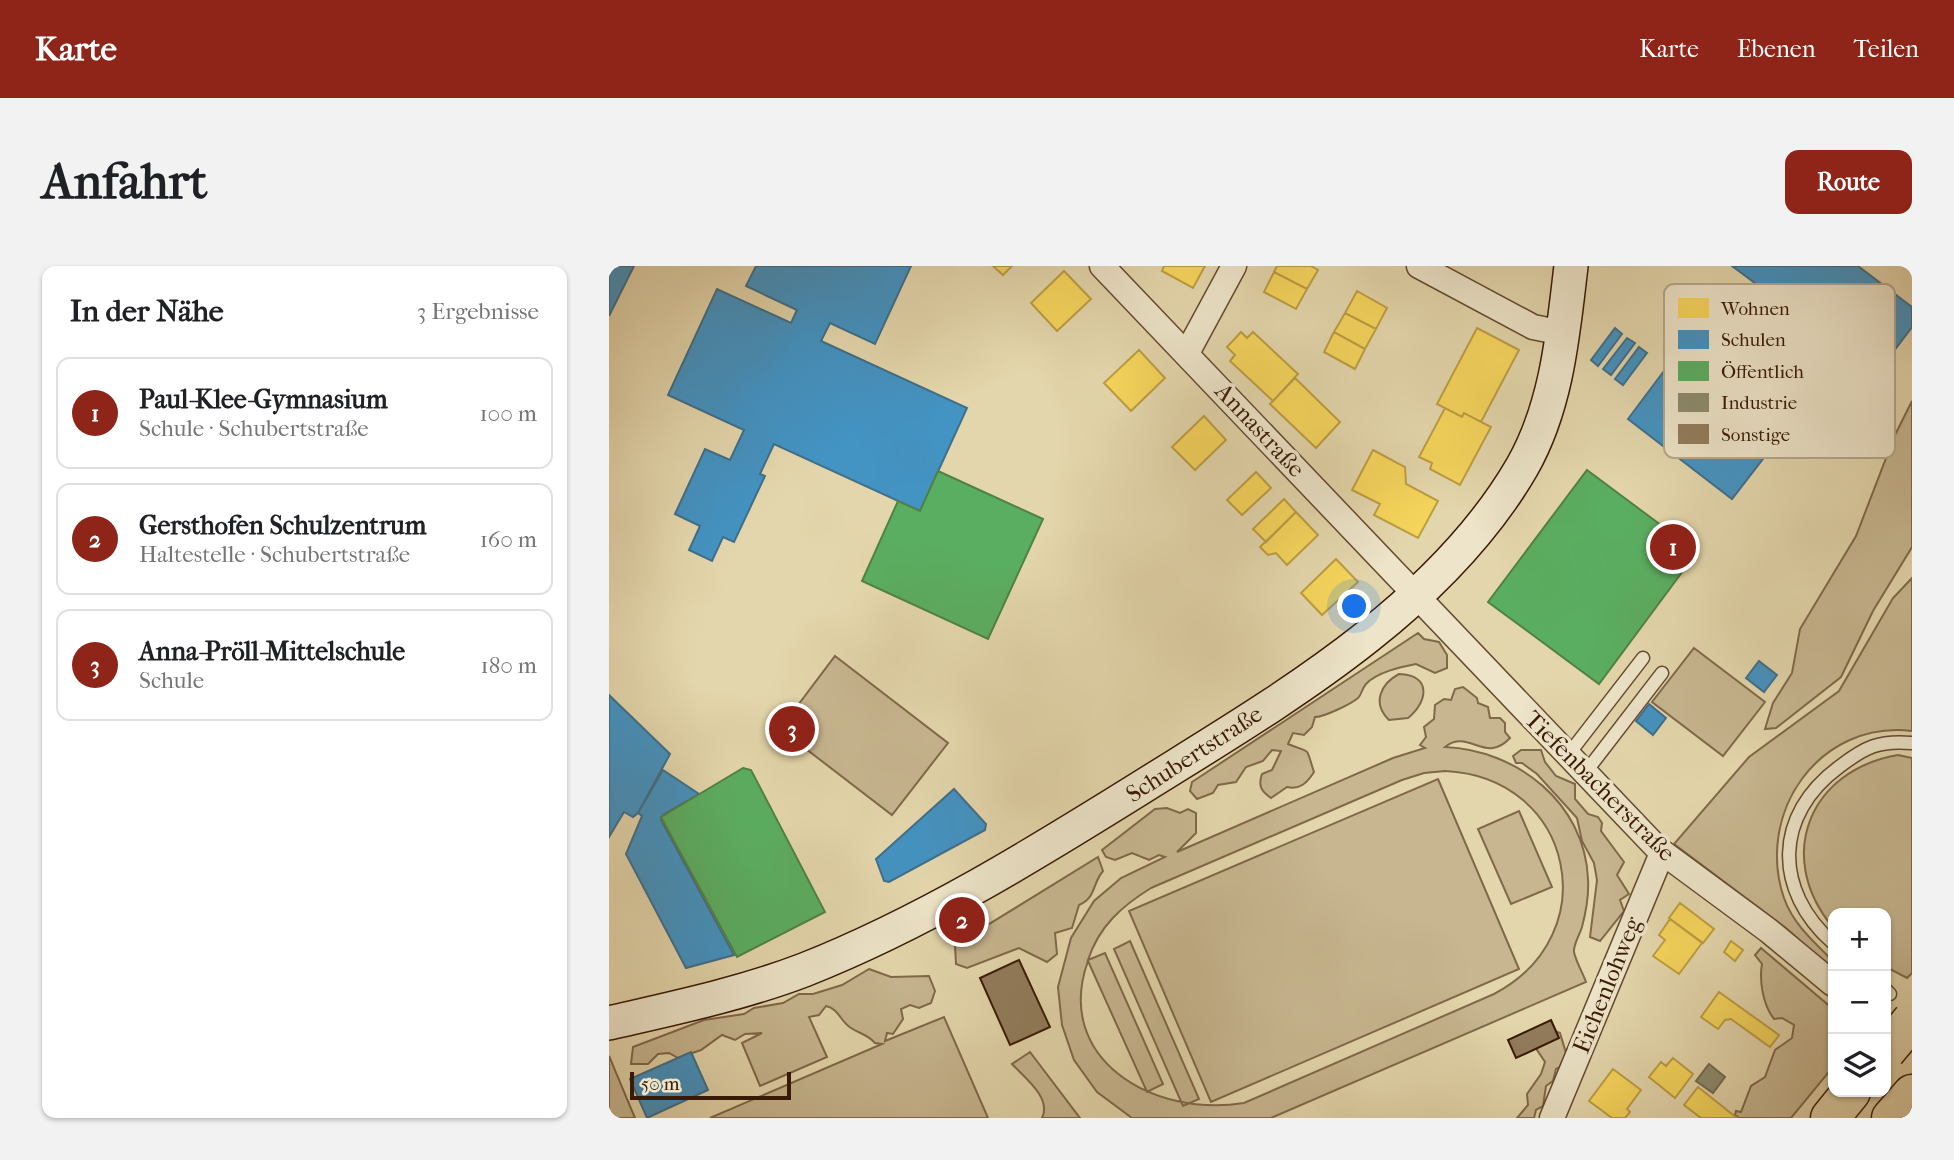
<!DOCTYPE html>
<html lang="de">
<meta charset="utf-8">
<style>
body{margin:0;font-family:"IM FELL French Canon",serif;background:#f2f2f2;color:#202124}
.controls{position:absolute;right:21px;bottom:21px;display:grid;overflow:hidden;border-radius:14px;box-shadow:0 2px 5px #0004}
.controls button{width:63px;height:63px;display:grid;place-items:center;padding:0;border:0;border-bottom:2px solid #e0e0e0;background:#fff;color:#202124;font:35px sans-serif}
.scale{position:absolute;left:21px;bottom:18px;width:161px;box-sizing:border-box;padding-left:7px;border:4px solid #391a05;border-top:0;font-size:19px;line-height:24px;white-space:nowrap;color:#391a05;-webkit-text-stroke:5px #ede4c9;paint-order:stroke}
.you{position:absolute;left:746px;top:341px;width:24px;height:24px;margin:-18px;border:5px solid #fff;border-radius:50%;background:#1a73e8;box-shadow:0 0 0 10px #1a73e833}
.badge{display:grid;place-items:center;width:46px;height:46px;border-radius:50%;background:#8f2418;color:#fff;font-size:23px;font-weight:700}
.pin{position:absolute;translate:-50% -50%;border:4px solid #fff;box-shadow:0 2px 7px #0006}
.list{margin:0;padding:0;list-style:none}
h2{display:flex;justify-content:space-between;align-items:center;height:91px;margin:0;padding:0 28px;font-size:30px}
h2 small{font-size:23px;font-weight:400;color:#757577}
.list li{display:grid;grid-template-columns:46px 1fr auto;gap:21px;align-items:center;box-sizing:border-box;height:112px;margin:0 14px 14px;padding:0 14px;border:2px solid #e0e0e0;border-radius:14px}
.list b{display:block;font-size:26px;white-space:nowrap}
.list p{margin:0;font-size:23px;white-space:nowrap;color:#757577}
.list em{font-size:23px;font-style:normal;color:#757577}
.icon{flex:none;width:38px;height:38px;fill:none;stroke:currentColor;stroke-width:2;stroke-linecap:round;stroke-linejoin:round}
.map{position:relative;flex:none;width:1303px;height:852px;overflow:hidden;border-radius:14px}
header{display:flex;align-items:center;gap:42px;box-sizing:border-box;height:98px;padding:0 35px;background:#8f2418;color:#fff}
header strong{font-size:33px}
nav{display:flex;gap:38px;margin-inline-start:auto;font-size:24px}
.intro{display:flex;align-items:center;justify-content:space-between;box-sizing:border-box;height:168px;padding:0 42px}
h1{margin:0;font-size:49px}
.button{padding:18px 32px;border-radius:14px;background:#8f2418;color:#fff;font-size:24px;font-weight:700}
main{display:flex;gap:42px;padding:0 42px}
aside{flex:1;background:#fff;border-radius:14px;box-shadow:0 2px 5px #0004}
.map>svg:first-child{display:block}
.green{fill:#c7b690;stroke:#80684a;stroke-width:2;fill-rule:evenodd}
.homes{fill:#f6d55c;stroke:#bd9d42;stroke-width:2}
.schools{fill:#4393c3;stroke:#406f8a;stroke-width:2;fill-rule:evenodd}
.public{fill:#5aae61;stroke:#508245;stroke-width:2}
.industry{fill:#8c8c6e;stroke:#736a4e;stroke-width:2}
.building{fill:#927c5c;stroke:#391a05;stroke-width:2}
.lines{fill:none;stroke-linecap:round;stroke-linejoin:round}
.lane-casing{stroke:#64492f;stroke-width:15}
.street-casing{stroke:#64492f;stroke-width:27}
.secondary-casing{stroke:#391a05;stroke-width:36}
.highway-casing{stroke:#391a05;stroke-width:41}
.lane{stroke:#ede4c9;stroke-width:12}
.street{stroke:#ede4c9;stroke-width:24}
.secondary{stroke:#ede4c9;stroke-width:33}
.highway{stroke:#e4d6ac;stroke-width:38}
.highway-bridge-casing{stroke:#391a05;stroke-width:41;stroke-linecap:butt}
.highway-bridge{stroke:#e4d6ac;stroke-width:38}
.labels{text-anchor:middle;stroke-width:7;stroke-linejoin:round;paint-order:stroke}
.street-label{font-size:24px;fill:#391a05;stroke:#ede4c9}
.key{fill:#ede4c9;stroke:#b7a78e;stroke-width:2}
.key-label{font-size:19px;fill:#391a05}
</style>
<header>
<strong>Karte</strong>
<nav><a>Karte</a><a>Ebenen</a><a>Teilen</a></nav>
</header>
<div class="intro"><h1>Anfahrt</h1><a class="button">Route</a></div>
<main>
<aside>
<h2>In der Nähe<small>3 Ergebnisse</small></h2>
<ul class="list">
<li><span class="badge">1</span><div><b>Paul-Klee-Gymnasium</b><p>Schule · Schubertstraße</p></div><em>100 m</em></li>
<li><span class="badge">2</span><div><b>Gersthofen Schulzentrum</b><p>Haltestelle · Schubertstraße</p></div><em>160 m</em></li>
<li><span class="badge">3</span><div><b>Anna-Pröll-Mittelschule</b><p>Schule</p></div><em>180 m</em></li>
</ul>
</aside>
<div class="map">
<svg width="1303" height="852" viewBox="0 0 1303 852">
<rect width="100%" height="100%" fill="#e4d6ac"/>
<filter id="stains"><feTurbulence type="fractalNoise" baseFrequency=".00286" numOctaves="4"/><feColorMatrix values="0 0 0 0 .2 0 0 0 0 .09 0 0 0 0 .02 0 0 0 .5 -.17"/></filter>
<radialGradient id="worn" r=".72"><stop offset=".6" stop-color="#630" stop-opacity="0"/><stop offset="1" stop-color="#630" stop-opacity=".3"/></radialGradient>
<path class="green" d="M1303 135V281L1264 345 1232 411 1167 462 1156 463 1164 437 1183 407 1191 363 1247 270 1286 169Z
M1303 312V465C1210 454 1146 547 1175 632 1184 658 1205 676 1224 695V704L1177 662 1065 578 1140 491 1230 425 1284 332Z
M809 367 815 373 830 376 838 389V402L826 407 807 398C792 401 768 406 757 418 753 422 753 428 749 432 742 438 715 451 706 451L703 461 695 469 684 467 679 478C703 488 696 479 705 506 698 517 691 524 678 521L662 532C652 525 649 520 653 508L663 504 672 485 663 484 654 495 637 501 627 516 609 519 604 527 588 533 581 525 583 516Z
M1085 382 1156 436 1114 490 1043 436Z
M226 390 339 477 283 549 171 463Z
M790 408C823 409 819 436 799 452L780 454C763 438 771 418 790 408Z
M854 421 868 432 869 437 879 441 881 452H891L896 457V466L901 472C876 499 860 462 836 481 908 484 976 537 979 613 980 629 977 646 973 661 971 668 964 679 965 686 967 696 974 707 977 716L662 852H523L488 826 465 794 453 759 449 721 462 672 485 635 512 612 556 591 550 589 540 594 523 587 506 594 497 591 493 584 546 543 558 542 571 547 579 543 587 547V567L568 586 784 492 816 482 811 479 817 471 815 461 825 453 826 439 835 433 842 434 846 423ZM836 505C965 511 998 669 885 728L635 837C543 852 444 792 479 695L538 826 554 818 496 687 479 694C490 660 513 640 542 622L793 514 815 507Z
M912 484H932L936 496 947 510 966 518V533L979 548 989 551 993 557 992 565 1015 596 1008 609 1020 628 1011 634 1015 645 991 675 981 671 988 614 985 597 973 575 968 552 928 508 913 497H907L904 490Z
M1289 489 1303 492V707L1298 712 1277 701V647H1224V662L1222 659C1166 589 1201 504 1289 489Z
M829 513 910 703 602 836 520 645Z
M910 545 943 621 902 638 869 563Z
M489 591 494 605C483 618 487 632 470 639L463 662 446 667 448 688 438 696 410 682 358 702 347 698 346 679Z
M521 675 590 833 574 840 505 683Z
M1152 682 1224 743V801L1182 852H1130L1126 849 1127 845 1132 846 1142 820 1156 811 1166 784 1183 772 1185 759 1173 752 1165 753C1154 739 1150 715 1153 698L1146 689Z
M260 703 282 711 320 710 326 725 322 737 310 742 301 739 292 743 294 753 284 768 278 767 276 775 335 751 379 852H101L273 778 266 777C258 768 251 768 242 762 231 755 230 743 217 740L210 749 200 751 218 791 151 820 133 777 153 767 136 768 126 774 113 769 92 784 69 792 60 787 49 788 39 798H22L24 781 95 754 135 748 145 742 174 737 190 728H204L233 719Z
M944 764 951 767 957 787 951 801 947 803 944 815 937 820 934 840 927 844 925 852H908L919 839 918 828 932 808 936 796 928 784 929 775Z
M421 786 471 852H433C443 832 415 811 403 798Z
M0 790 26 852H0Z"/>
<path class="homes" d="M384 0H403L394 9Z
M555 0H596L584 22 553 5Z
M668 0H702L709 4 698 23 665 6Z
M455 5 482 33 448 65 422 37Z
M665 6 698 23 687 43 655 26Z
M748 25 778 42 767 63 736 47Z
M736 47 767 63 756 83 725 66Z
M868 62 910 84 872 156 855 147 853 151 828 138Z
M632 66 638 72 644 66 689 108 664 135 621 95 626 89 618 81Z
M725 66 756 83 746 103 715 86Z
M530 84 556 112 522 145 495 117Z
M686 112 731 156 707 182 661 138Z
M836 142 853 151 855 147 882 161 851 219 821 203 823 197 810 191Z
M595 150 617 174 586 204 563 181Z
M764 184 796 201 797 218 829 235 809 272 765 249 771 238 743 224Z
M647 206 662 222 633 249 618 234Z
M675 233 687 246 657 276 644 263Z
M687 246 709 269 678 299 667 287 659 289 651 281Z
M727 293 749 316 713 349 692 327Z
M1071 637 1105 663 1094 677 1060 652Z
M1061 653 1093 677 1070 708 1044 690 1056 674 1050 669Z
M1122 675 1134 684 1126 695 1115 686Z
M1110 726 1170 769 1161 781 1122 753 1116 754 1109 763 1092 751Z
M1064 792 1084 808 1066 832 1040 811 1052 796 1057 800Z
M1004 803 1032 824 1018 843 1021 846 1016 852H1003L980 835Z
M1089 821 1128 852H1092L1075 839Z"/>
<path class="schools" d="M0 0H25L0 50Z
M147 0H302L266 78 221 57 212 75 358 142 311 245 165 178 151 208 156 210 125 276 114 271 103 295 80 284 91 260 66 248 96 183 121 194 135 164 59 129 108 23 182 57 188 44 137 20Z
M1123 0H1249L1303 41V61L1235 151 1204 128 1123 233 1019 153 1097 49 1132 76 1166 32ZM1217 39 1247 62 1226 91 1195 68ZM1109 111 1135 131 1107 167 1082 148Z
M1006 62 1013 68 989 100 982 94Z
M1018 72 1026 77 1002 109 994 103Z
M1030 81 1038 87 1014 119 1006 113Z
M1150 395 1168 409 1155 426 1137 412Z
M0 429 61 488 29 547 24 551 15 546 0 571Z
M1040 438 1057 452 1044 469 1027 455Z
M54 504 90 528 54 549 52 554 125 689 77 702 17 588 33 550 29 547Z
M345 523 377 558 376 564 280 616 275 615 267 593Z
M82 786 99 824 38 852 21 813Z"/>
<path class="public" d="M978 204 1088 286 990 418 879 336Z
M329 205 434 253 379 373 253 315 289 235 311 245Z
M134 502 142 504 216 646 128 691 52 551Z"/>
<path class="industry" d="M1100 798 1116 811 1104 827 1087 815Z"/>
<path class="building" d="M410 694 441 761 401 779 371 712Z
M942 754 950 772 907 792 899 774Z"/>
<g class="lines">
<g class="lane-casing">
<path id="lane" d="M959 489 1034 392
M976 507 1053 407
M1224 677C1164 624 1165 549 1230 501 1256 481 1270 474 1303 477
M1277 724 1281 728"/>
</g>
<g class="street-casing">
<path id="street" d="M493 0 1049 583 1160 665 1224 718
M810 0 924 61 954 67
M578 87 625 0
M943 852 1053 587"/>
</g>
<g class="secondary-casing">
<path id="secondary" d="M0 757C65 742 132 728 195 704 314 657 424 589 533 521 669 436 830 344 913 201 948 140 954 68 962 0"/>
</g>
<g class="highway-casing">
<path id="highway" d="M1221 852 1242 826
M1282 852 1303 828"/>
</g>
<use href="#lane" class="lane"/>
<use href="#street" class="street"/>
<use href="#secondary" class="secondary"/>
<use href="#highway" class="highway"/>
<g class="highway-bridge-casing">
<path id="highway-bridge" d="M1277 785 1303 754"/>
</g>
<use href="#highway-bridge" class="highway-bridge"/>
</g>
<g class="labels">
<g class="street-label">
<text transform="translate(651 164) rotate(47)" y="8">Annastraße</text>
<text transform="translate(585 488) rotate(-33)" y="8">Schubertstraße</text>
<text transform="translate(991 520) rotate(45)" y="8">Tiefenbacherstraße</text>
<text transform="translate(998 719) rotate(-68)" y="8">Eichenlohweg</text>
</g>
</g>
<rect x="1055" y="18" width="231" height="174" rx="10" class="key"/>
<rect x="1069" y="32" width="31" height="20" fill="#f6d55c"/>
<rect x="1069" y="64" width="31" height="19" fill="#4393c3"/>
<rect x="1069" y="95" width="31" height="20" fill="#5aae61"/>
<rect x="1069" y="127" width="31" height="19" fill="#8c8c6e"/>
<rect x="1069" y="158" width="31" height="20" fill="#927c5c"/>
<g class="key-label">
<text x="1112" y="49">Wohnen</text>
<text x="1112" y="80">Schulen</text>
<text x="1112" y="112">Öffentlich</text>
<text x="1112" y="143">Industrie</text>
<text x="1112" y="175">Sonstige</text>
</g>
<rect width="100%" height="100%" filter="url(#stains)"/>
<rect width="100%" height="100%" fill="url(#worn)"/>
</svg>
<div class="controls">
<button>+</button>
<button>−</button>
<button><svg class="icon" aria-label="layers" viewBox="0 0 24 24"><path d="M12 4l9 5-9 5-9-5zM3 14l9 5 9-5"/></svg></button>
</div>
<div class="scale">50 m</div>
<div class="you"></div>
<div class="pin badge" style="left:1064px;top:281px">1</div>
<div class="pin badge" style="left:353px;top:654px">2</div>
<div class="pin badge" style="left:183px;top:463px">3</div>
</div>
</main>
